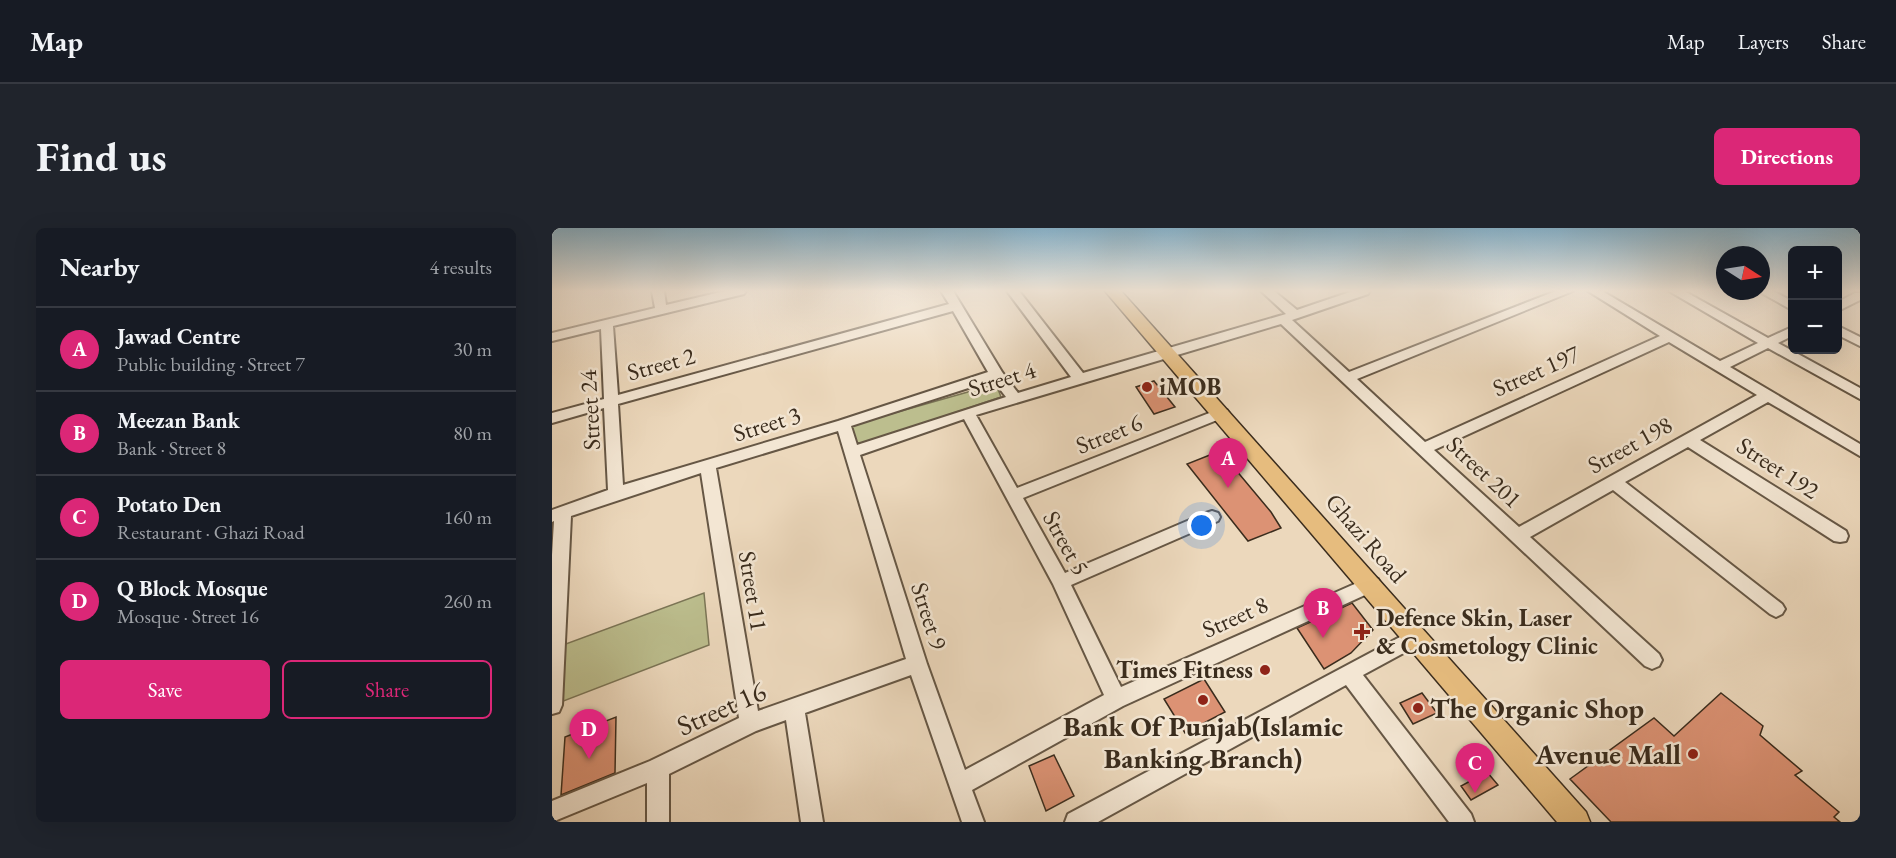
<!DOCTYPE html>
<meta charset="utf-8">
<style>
body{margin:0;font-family:"EB Garamond",serif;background:#20242c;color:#f1f3f6}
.controls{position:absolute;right:18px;top:18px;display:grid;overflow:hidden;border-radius:9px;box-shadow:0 6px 24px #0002}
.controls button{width:54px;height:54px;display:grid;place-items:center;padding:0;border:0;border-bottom:2px solid #363941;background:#171b24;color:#f1f3f6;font:30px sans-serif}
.compass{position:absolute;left:1164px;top:18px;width:54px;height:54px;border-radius:50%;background:#171b24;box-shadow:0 6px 24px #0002;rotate:102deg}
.you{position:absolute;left:650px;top:298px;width:21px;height:21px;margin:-15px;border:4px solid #fff;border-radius:50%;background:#1a73e8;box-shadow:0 0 0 9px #1a73e833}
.badge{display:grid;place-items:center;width:39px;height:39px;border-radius:50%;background:#db2777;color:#fff;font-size:20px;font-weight:700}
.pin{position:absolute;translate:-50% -50px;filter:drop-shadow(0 2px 3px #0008)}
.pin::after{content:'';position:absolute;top:32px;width:21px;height:18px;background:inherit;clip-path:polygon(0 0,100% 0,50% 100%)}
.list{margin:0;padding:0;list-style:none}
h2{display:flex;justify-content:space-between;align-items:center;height:78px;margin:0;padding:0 24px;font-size:26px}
h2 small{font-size:20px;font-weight:400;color:#9ea1a6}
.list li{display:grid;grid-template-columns:39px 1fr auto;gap:18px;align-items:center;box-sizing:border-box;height:84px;padding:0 24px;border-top:2px solid #363941}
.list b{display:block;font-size:22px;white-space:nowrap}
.list p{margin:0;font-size:20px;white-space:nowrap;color:#9ea1a6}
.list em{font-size:20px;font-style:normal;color:#9ea1a6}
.actions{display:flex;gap:12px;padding:18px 24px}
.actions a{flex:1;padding:14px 0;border:2px solid #db2777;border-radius:9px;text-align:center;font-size:21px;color:#db2777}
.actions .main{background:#db2777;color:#fff}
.map{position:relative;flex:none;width:1308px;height:594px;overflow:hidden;border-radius:9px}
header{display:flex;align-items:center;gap:36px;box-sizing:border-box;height:84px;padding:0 30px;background:#171b24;border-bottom:2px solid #363941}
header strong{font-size:28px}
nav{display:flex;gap:33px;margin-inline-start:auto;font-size:21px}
.intro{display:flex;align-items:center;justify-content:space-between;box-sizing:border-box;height:144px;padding:0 36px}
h1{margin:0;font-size:42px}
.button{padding:15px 27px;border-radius:9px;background:#db2777;color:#fff;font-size:21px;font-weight:700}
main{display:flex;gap:36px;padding:0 36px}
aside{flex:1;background:#171b24;border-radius:9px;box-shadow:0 6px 24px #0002}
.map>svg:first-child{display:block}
.green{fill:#bcbe8e;stroke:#7b7556;stroke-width:1.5}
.building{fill:#dc9274;stroke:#3a2c1d;stroke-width:1.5}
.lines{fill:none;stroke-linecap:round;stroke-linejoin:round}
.minor-casing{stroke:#665745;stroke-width:4}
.major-casing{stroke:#3a2c1d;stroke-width:3}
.minor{fill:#f3e6d3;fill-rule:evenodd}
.major{fill:#e6bc7e;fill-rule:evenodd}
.poi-dot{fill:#8f2418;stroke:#f3e6d3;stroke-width:2}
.labels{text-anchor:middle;stroke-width:5;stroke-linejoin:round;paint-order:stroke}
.street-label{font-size:24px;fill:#3a2c1d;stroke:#f3e6d3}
.poi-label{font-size:24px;font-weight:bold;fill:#3a2c1d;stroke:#f3e6d3;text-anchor:start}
.near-street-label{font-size:28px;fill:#3a2c1d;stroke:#f3e6d3}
.near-poi-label{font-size:28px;font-weight:bold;fill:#3a2c1d;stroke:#f3e6d3;text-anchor:start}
</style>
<header>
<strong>Map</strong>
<nav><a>Map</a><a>Layers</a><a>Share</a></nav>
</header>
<div class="intro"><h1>Find us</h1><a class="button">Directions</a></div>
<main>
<aside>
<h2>Nearby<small>4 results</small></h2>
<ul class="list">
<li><span class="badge">A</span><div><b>Jawad Centre</b><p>Public building · Street 7</p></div><em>30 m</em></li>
<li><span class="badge">B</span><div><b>Meezan Bank</b><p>Bank · Street 8</p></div><em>80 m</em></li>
<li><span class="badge">C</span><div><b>Potato Den</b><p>Restaurant · Ghazi Road</p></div><em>160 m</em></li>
<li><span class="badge">D</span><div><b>Q Block Mosque</b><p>Mosque · Street 16</p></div><em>260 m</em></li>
</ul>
<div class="actions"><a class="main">Save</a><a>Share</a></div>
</aside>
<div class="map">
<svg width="1308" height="594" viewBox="0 0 1308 594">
<rect width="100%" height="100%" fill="#ecd8bc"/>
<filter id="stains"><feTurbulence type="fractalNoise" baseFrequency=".00333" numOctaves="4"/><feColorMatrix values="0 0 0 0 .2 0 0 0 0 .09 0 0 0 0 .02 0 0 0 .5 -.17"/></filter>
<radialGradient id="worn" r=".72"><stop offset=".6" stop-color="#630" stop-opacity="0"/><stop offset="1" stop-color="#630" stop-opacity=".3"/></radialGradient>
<path class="green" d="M444 156 449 169 301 219 300 197Z
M152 365 157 417 9 474 11 417Z"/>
<path class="building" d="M602 153 623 179 602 186 584 159Z
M668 223 719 284 729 300 696 313 635 236Z
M800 375 821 402 799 425 772 441 745 400Z
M652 451 673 484 633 505 612 471Z
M870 465 885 485 861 496 848 475Z
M1169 465 1211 498 1208 507 1250 543 1243 547 1287 584 1282 589 1288 594H1059L1018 551 1102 490 1122 508Z
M64 489 63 545 9 567 13 509Z
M502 527 522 568 494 583 477 538Z
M935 544 946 557 919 572 909 558Z"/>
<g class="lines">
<g class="minor-casing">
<path id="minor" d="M100 63H112L114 77 173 63H194L192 66 61 98 66 167 397 76 389 63H401L450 144 466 165 519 149 455 63H467L531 145 734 86 709 63H722L745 82 801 63H818L816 66 740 92 797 144 1004 63H1021L805 151 873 214 1108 108 1036 63H1050L1168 133 1206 115 1117 63H1132L1216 110 1240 99V108L1226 115 1308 160V171L1216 120 1178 139 1308 216V228L1216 174 1148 212 1294 303 1296 308 1294 313 1288 314 1282 313 1136 219 1073 254 1230 376 1233 381 1230 386 1224 389 1218 386 1061 262 978 309 1107 426 1110 432 1107 438 1100 441 1093 438 729 96 424 187 465 260 665 182H675L677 185 675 188 471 270 513 345 654 285 660 283 666 285 668 289 666 293 519 357 569 459 814 351 820 349 826 351 829 356 826 361 571 478 420 562 432 594H410L359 447 253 485 271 594H249L234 492 204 503 117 546V594H95V555L0 594V573L98 533 187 490 149 245 19 288 10 477 7 484 0 486V327L2 293 0 294V282L56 262 52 180 0 195V185L52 171 49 101 0 113V105L103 80ZM401 83 436 144 286 193 71 257 66 176ZM1117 114 1205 167 967 299 882 222ZM441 152 454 169 305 217 299 198ZM412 191 501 356 552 467 413 542 375 436 308 227ZM286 203 354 431 206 483 164 240Z
M1206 63H1221L1240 73V82Z
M1303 65H1308V72L1286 83V74Z
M1286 98 1308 109V118L1286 107Z
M863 401 870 403 872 409 870 415 811 447 919 586 922 594H897L794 457 546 594H513L516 586Z"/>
</g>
<g class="major-casing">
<path id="major" d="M553 63H569L1034 584 1038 594H1005Z"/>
</g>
<use href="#minor" class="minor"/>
<use href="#major" class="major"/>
</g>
<linearGradient id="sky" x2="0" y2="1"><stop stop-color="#88b6d1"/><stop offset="0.43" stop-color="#f6ede1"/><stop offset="1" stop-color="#f6ede1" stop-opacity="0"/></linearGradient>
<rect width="1308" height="146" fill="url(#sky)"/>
<g class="poi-dot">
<circle cx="595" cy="159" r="6"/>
<path d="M807 395h6v6h6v6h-6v6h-6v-6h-6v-6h6z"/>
<circle cx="713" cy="442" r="6"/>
<circle cx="651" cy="472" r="6"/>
<circle cx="866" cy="480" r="6"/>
<circle cx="1141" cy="526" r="6"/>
</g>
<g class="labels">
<g class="street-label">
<text transform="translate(109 136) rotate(-15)" y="8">Street 2</text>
<text transform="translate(984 143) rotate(-24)" y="8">Street 197</text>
<text transform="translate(450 151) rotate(-17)" y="8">Street 4</text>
<text transform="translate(38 182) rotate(-93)" y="8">Street 24</text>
<text transform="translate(215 196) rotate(-17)" y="8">Street 3</text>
<text transform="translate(557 206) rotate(-22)" y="8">Street 6</text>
<text transform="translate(1078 217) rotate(-29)" y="8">Street 198</text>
<text transform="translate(1226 240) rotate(33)" y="8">Street 192</text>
<text transform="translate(932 244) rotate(43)" y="8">Street 201</text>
<text transform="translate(814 310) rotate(49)" y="8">Ghazi Road</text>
<text transform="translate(514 315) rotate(61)" y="8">Street 5</text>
<text transform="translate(201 363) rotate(81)" y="8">Street 11</text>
<text transform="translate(377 388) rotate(72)" y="8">Street 9</text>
<text transform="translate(683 389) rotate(-24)" y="8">Street 8</text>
</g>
<g class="poi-label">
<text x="607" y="167">iMOB</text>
<text x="824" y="398">Defence Skin, Laser<tspan x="824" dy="28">&amp; Cosmetology Clinic</tspan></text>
<text x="701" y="450" text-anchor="end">Times Fitness</text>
</g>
<g class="near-street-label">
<text transform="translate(169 480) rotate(-24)" y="10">Street 16</text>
</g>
<g class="near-poi-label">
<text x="878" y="490">The Organic Shop</text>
<text x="651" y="508" text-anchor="middle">Bank Of Punjab(Islamic<tspan x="651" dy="32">Banking Branch)</tspan></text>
<text x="1129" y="536" text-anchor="end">Avenue Mall</text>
</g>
</g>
<rect width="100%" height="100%" filter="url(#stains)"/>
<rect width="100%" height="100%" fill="url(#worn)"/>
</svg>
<div class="controls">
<button>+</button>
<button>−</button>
</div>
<svg class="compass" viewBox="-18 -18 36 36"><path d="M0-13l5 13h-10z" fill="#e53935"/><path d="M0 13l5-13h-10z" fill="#9ea1a6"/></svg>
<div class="you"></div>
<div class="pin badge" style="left:676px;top:260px">A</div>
<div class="pin badge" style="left:771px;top:410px">B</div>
<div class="pin badge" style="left:923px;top:565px">C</div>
<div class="pin badge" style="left:37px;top:531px">D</div>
</div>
</main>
